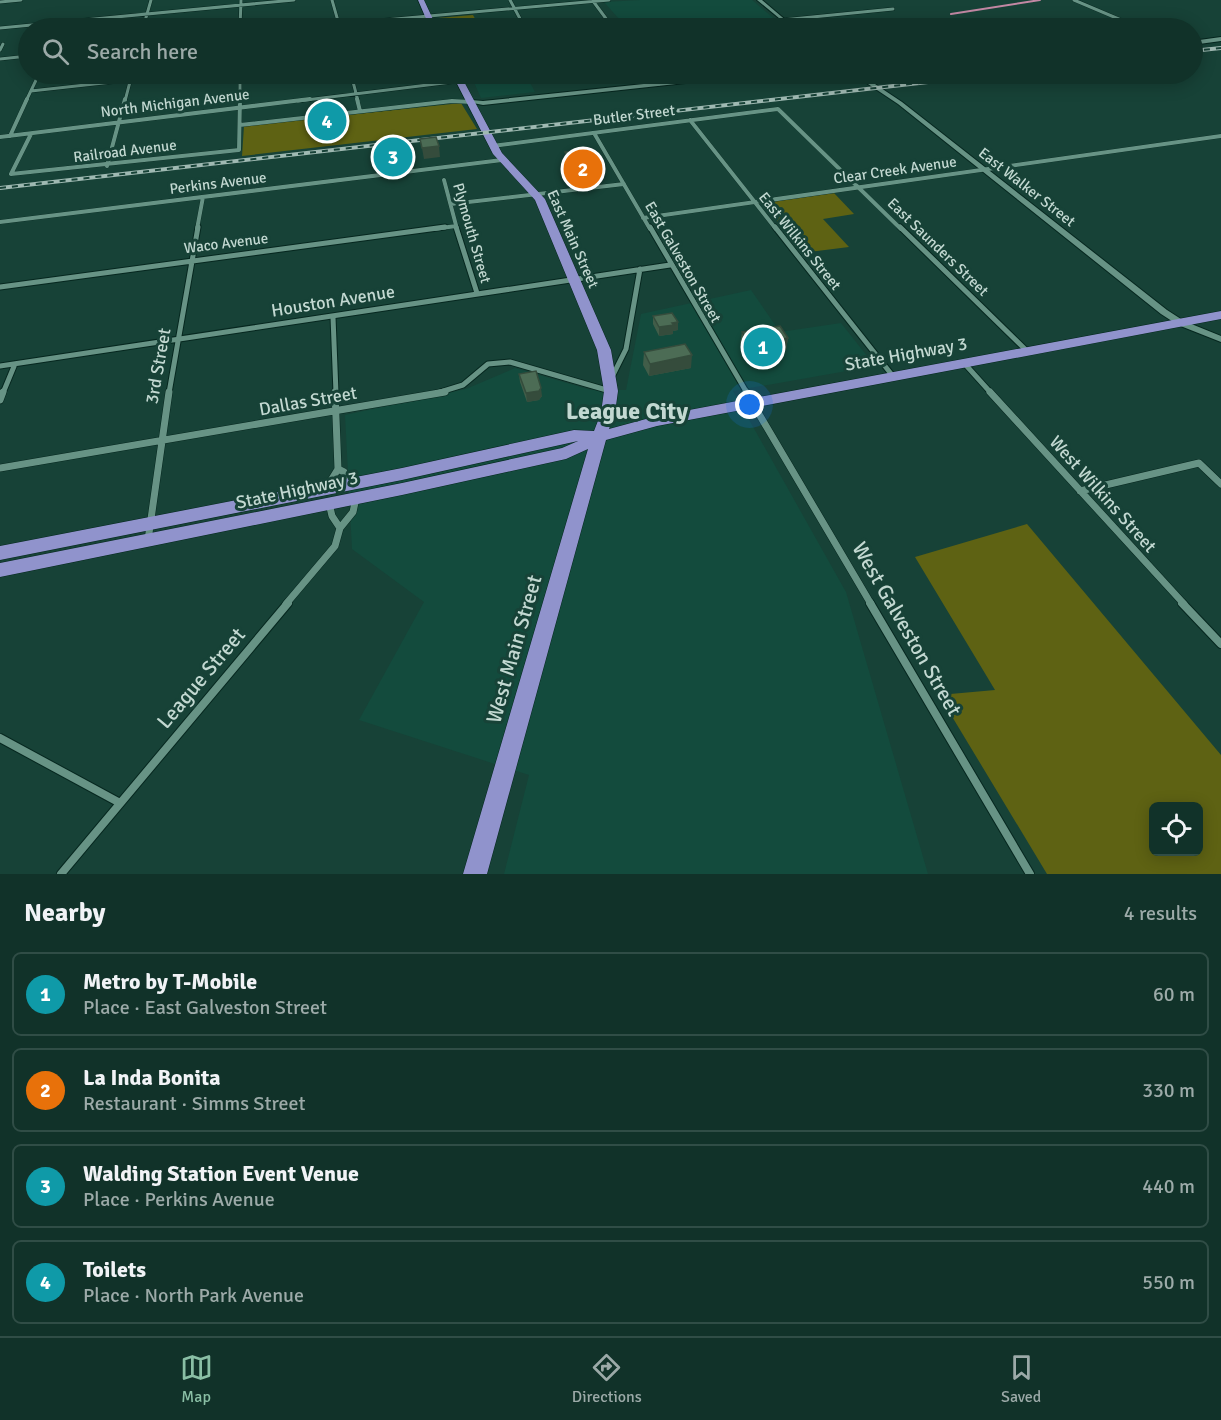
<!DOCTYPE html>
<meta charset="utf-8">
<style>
body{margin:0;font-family:Signika,sans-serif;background:#1a3a31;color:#f1f3f6}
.controls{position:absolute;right:18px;bottom:18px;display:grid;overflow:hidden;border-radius:9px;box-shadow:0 3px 15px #0003}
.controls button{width:54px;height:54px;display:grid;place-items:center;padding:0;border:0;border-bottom:2px solid #304d46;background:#113229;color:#f1f3f6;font:30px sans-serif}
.you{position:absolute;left:750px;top:405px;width:21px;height:21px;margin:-15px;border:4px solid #fff;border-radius:50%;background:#1a73e8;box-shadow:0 0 0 9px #1a73e833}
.badge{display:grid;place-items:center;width:39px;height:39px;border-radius:50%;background:#8abfa5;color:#fff;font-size:20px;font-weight:700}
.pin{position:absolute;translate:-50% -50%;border:3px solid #fff;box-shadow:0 2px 6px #0006}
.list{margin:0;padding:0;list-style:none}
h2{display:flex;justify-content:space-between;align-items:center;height:78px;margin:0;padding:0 24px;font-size:26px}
h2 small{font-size:20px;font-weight:400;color:#9caaa8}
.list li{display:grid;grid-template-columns:39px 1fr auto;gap:18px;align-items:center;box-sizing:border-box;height:84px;margin:0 12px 12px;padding:0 12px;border:2px solid #304d46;border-radius:9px}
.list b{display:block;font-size:22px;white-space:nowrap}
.list p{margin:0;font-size:20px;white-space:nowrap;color:#9caaa8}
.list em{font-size:20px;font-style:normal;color:#9caaa8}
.icon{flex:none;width:33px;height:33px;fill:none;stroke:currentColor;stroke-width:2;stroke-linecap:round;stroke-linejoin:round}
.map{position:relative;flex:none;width:1221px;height:874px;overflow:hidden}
.search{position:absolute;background:#113229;box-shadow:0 3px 15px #0003;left:18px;right:18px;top:18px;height:66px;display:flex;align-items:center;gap:15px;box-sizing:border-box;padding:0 21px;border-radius:33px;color:#9caaa8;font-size:22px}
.sheet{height:462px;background:#113229}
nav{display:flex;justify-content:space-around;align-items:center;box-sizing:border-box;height:84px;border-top:2px solid #304d46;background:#113229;font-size:16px;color:#9caaa8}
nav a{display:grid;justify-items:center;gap:3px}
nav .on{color:#8abfa5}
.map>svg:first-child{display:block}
.built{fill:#134b3d}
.green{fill:#5e6213;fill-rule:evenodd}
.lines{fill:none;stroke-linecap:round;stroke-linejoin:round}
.stream{stroke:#c388a4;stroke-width:2}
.minor-far4-casing{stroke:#06271f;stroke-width:4}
.minor-far3-casing{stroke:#06271f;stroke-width:4.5}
.minor-far2-casing{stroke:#06271f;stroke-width:7}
.minor-far1-casing{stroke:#06271f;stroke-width:8}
.minor-casing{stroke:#06271f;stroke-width:10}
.tertiary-casing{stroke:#06271f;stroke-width:2}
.primary-casing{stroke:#06271f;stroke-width:1}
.minor-far4{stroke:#679385;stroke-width:3}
.minor-far3{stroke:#679385;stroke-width:4}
.minor-far2{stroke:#679385;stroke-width:5}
.minor-far1{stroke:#679385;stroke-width:7}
.minor{stroke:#679385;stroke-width:8}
.tertiary{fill:#679385;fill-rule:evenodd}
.primary{fill:#9093cc;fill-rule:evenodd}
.rail-casing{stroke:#9fb9b2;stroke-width:4}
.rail{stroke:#174237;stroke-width:2;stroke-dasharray:6;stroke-linecap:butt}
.wall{fill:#415d49}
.shaded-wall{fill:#354c3c}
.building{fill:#4c6c55;stroke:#354c3c;stroke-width:1.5}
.labels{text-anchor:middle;stroke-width:6;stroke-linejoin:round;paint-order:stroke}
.far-street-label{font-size:15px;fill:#c2d8d1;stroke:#174237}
.street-label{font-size:18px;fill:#c2d8d1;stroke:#174237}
.near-street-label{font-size:21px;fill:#c2d8d1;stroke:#174237}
.district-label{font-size:24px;font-weight:bold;fill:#c2d8d1;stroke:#174237}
</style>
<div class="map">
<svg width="1221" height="874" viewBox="0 0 1221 874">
<rect width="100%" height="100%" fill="#174237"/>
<path class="built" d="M640 0H752L785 28H627L604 2Z
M410 74H511L514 78 527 77 535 92 481 98 472 78 414 85Z
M751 290 780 332 841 323 875 366 733 391 846 592 928 874H504L529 775 359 720 424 602 352 549 345 415 466 389 515 368 591 390H626L641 314Z"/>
<path class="green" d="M473 15 480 28H443L438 18Z
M461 103 477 129 242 156 244 126Z
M834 193 854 214 823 219 849 247 801 253 763 203Z
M1027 524 1221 755V874H1047L939 695 995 690 915 557ZM1154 806H1198V852H1154Z"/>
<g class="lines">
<path class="stream" d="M951 14 1040 0"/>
<g class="minor-far4-casing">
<path id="minor-far4" d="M332 0 340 28
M510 0 525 28
M1074 0 1140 28
M593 1 613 28
M0 2 21 0
M782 20 893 9
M0 28 294 0
M143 28 151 0
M240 28 241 0
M295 28 609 0
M0 50 3 44
M0 59 28 56
M351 74 358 101
M651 74 659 84
M31 91 185 74
M26 101 39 74
M125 101 132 74
M240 101V74
M298 101 460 81"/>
</g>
<g class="minor-far3-casing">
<path id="minor-far3" d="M357 99 360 111
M690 120 776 229
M240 125 452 101 471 102
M594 133 650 229
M31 134 11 174 239 150 240 99
M10 136 27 99
M0 137 310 99
M492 146 778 109 901 229
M107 166 125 99
M444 180 457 229
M451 204 624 184
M643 218 1221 136
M0 222 502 160
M197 229 203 197
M434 229 456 226"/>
</g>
<g class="minor-far2-casing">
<path id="minor-far2" d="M456 227 477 293
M650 227 747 393
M775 227 892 375
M900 227 1028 352
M0 287 445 227
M333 317 336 393
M964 363 991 393
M0 366 670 265
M612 377 626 349 640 269
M3 393 15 364
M169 393 198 227
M437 393 463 385 488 364 510 362 610 391"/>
</g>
<g class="minor-far1-casing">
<path id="minor-far1" d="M746 392 871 604
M990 392 1184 604
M0 400 3 392
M0 468 445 392
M338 469 344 472 351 484
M330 488V482L338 469 335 392
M1080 491 1199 463 1221 484
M329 503 332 516 340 528
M148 540 169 392
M286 604 335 546 340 528 353 512 356 498"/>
</g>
<g class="minor-casing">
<path id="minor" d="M870 603 1030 874
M1182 603 1221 644
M0 738 120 803
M61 874 288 603"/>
</g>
<g class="tertiary-casing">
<path id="tertiary" d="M757 0H762L795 28H791Z
M1221 37V41L1192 45V41Z
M739 74H753L750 76 483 105 468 102 471 100 483 101Z
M853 74H859L865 77 915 74 913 76 869 80 902 102 1167 310 1184 321 1221 336V342L1178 325 1161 314 898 104Z"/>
</g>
<g class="primary-casing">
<path id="primary" d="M418 0H424L437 28H430Z
M452 74H460L502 153 545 199 611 350 618 391 615 413 609 429 657 416 1221 311V319L657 426 606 440 487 874H463L588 449 566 459 402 495 0 577V563L402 483 562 448 578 441 402 480 0 560V546L402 468 574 430 594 431 601 413 604 391 597 350 535 200 493 154Z"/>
</g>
<use href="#minor-far4" class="minor-far4"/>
<use href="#minor-far3" class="minor-far3"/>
<use href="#minor-far2" class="minor-far2"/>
<use href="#minor-far1" class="minor-far1"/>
<use href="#minor" class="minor"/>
<use href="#tertiary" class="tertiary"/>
<use href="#primary" class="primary"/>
<g class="rail-casing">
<path id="rail" d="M1192 51 1221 48
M0 188 998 74"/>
</g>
<use href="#rail" class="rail"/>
</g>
<path class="wall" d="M565 152 602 168 603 179 586 175 573 176 565 163Z
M653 316 678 322V330L673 331V334L659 336 653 324Z
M742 332 788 338 786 350 748 357 740 344Z
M644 352 691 368 649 376 643 365Z
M519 374 542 396 539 400 527 402 520 382Z"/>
<path class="shaded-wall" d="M439 146 440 157 424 159 422 148Z
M585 164 586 175 573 176 572 165Z
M678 322V330L673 331V334L659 336V327Z
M788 338 786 350 748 357 750 344Z
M692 355 691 368 649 376 650 364Z
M541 388 542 396 539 400 527 402 526 393Z"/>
<path class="building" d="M436 137 439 146 422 148 420 139Z
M589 149 602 168 585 164 572 165 565 152Z
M672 313 678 322 672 323 674 325 659 327 653 316Z
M780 326 788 338 750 344 742 332Z
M685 344 692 355 650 364 644 352Z
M536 371 541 388 539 391 526 393 519 374Z"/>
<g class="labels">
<g class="far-street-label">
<text transform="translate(175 103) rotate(-7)" y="5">North Michigan Avenue</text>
<text transform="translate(634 115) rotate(-7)" y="5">Butler Street</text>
<text transform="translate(125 151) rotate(-7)" y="5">Railroad Avenue</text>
<text transform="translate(895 170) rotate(-8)" y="5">Clear Creek Avenue</text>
<text transform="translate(218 183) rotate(-7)" y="5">Perkins Avenue</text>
<text transform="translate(1027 187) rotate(38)" y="5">East Walker Street</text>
<text transform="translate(472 233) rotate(74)" y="5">Plymouth Street</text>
<text transform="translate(573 239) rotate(66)" y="5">East Main Street</text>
<text transform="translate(800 241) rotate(51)" y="5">East Wilkins Street</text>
<text transform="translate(226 243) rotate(-7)" y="5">Waco Avenue</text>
<text transform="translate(938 247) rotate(44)" y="5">East Saunders Street</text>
<text transform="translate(683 262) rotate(60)" y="5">East Galveston Street</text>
</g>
<g class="street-label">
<text transform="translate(333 301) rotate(-9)" y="6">Houston Avenue</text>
<text transform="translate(906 354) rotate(-10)" y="6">State Highway 3</text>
<text transform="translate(158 366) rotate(-80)" y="6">3rd Street</text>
<text transform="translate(308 401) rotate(-10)" y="6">Dallas Street</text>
<text transform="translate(297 490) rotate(-12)" y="6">State Highway 3</text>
<text transform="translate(1103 494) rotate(48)" y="6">West Wilkins Street</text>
</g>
<g class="near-street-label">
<text transform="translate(907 629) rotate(60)" y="7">West Galveston Street</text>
<text transform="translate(514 649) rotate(-74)" y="7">West Main Street</text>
<text transform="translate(201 678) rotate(-50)" y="7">League Street</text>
</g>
<g class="district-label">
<text x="627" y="419">League City</text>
</g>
</g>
</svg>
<div class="controls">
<button><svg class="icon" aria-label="locate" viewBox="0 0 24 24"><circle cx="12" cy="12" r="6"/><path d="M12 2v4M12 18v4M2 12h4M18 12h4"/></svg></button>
</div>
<div class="you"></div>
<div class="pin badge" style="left:763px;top:347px;background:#0f9aa8">1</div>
<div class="pin badge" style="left:583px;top:169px;background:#e8710a">2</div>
<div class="pin badge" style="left:393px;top:157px;background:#0f9aa8">3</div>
<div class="pin badge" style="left:327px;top:121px;background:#0f9aa8">4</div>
<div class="search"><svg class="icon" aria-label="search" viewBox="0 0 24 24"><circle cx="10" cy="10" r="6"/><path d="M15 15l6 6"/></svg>Search here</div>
</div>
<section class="sheet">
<h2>Nearby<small>4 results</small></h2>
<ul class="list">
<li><span class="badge" style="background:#0f9aa8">1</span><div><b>Metro by T-Mobile</b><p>Place · East Galveston Street</p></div><em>60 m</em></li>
<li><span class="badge" style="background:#e8710a">2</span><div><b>La Inda Bonita</b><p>Restaurant · Simms Street</p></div><em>330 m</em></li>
<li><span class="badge" style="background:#0f9aa8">3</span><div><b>Walding Station Event Venue</b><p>Place · Perkins Avenue</p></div><em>440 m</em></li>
<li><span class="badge" style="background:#0f9aa8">4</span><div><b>Toilets</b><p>Place · North Park Avenue</p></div><em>550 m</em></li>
</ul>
</section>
<nav>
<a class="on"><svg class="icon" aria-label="map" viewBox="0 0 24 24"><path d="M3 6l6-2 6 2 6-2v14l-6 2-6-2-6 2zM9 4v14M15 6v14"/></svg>Map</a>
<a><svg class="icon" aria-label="directions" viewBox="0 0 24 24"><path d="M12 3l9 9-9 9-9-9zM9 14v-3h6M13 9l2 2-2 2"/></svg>Directions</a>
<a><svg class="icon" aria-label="saved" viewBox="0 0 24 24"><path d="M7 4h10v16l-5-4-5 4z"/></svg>Saved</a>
</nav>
